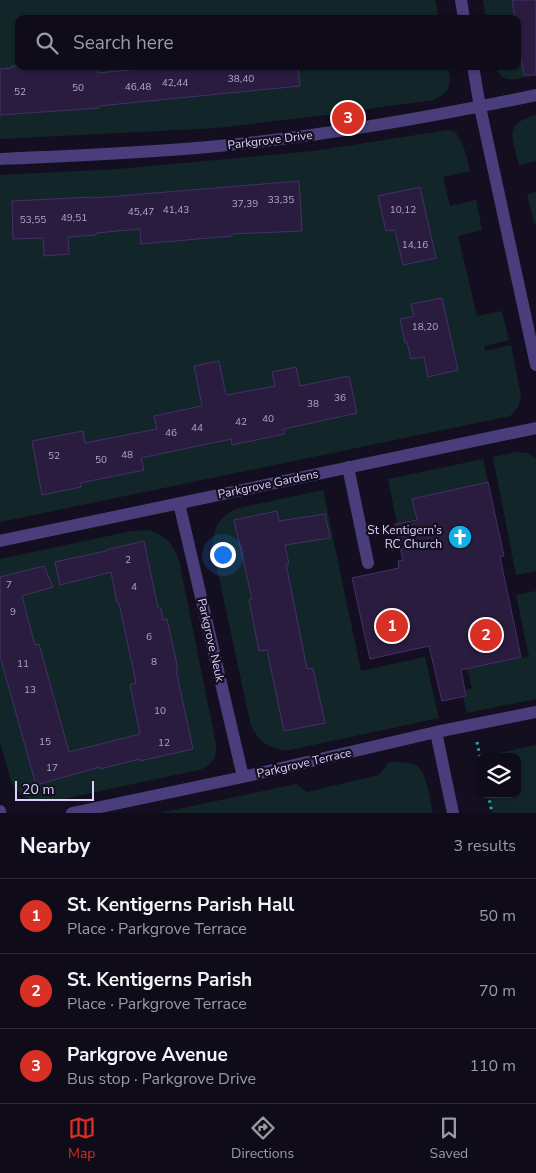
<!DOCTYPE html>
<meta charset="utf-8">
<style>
body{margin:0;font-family:"Nunito Sans",sans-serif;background:#1d1925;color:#f1f3f6}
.controls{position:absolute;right:15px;bottom:15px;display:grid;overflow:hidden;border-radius:10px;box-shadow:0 1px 4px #0004}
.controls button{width:45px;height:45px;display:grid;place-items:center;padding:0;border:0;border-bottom:1px solid #2f2b37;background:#0f0b18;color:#f1f3f6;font:25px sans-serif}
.scale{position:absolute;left:15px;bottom:12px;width:79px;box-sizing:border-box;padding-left:5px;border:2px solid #dcd1fb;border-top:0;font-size:14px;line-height:18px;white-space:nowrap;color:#dcd1fb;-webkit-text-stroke:4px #140f20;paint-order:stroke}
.you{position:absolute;left:222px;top:554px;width:18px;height:18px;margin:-12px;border:4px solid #fff;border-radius:50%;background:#1a73e8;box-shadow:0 0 0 8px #1a73e833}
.badge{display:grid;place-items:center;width:32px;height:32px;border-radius:50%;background:#d93025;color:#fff;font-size:16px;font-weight:700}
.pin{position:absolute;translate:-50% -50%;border:2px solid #fff;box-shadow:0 1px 5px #0006}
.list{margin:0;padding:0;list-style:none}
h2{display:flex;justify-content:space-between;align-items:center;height:65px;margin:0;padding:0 20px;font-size:21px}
h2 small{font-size:16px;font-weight:400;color:#9b9ba2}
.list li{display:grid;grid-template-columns:32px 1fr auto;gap:15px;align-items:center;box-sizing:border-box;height:75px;padding:0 20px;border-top:1px solid #2f2b37}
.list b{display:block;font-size:19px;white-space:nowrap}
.list p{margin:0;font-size:16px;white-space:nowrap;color:#9b9ba2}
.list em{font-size:16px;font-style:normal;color:#9b9ba2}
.icon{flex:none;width:28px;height:28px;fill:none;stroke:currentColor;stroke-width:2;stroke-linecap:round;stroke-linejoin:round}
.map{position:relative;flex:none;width:536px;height:813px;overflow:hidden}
.search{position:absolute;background:#0f0b18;box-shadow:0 1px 4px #0004;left:15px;right:15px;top:15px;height:55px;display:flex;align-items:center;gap:12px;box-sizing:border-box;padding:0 18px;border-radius:10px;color:#9b9ba2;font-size:19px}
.sheet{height:290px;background:#0f0b18}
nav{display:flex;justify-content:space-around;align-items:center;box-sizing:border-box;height:70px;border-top:1px solid #2f2b37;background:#0f0b18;font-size:14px;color:#9b9ba2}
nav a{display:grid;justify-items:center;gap:2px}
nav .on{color:#d93025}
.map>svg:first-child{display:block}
.green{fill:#122629}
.building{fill:#291c3f;stroke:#443069}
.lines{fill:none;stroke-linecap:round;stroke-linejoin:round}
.path{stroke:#379ea9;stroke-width:3;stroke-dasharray:2.5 4;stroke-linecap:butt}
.service{stroke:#493d7b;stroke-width:12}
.minor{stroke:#493d7b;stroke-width:12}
.labels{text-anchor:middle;stroke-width:4.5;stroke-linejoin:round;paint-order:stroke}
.number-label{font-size:10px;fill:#afa4cc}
.street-label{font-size:12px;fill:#dcd1fb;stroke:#140f20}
.poi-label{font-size:12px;fill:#dcd1fb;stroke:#140f20;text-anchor:end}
</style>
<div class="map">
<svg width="536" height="813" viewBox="0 0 536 813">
<rect width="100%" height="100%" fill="#140f20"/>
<path class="green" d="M0 0H435L439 19H19V66H448C452 85 450 92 433 100L325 115 217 128 0 139Z
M483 0H536V74C519 78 503 87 495 66H517V19H486Z
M536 115V161L519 165C513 138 502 124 536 115Z
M448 130 455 132C464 143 467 157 470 171L443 177 450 206 476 200 482 230 458 236 477 316 502 311 509 340 484 346 485 351 511 345 521 396C520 405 517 410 510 416L0 522V175L119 169 314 151Z
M536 192V223L534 224 527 194Z
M516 452 527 453 536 459V571L516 575 493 457Z
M483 459 488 482 412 499 416 519 397 523 388 479Z
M323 490 361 671 425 657 439 718 285 751C267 747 260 742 251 726L212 545C215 525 220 515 239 508Z
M148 530C165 535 173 544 179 560L216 744C217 758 212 765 199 770L53 801 42 802 30 800 20 794 12 784 0 742V559L132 531Z
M536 591V699L467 713 463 697 466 696 465 690 472 688 467 668 529 656 516 595Z
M536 745V813H492L488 794H517V757H480Z
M389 762C397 762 405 762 413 764 427 768 430 800 433 813H160L296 784 307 792 379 775Z"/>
<path class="building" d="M512 0H536V75H524L517 33V19H515Z
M11 66H97L98 73 168 66H298L300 86 99 106V108L0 115V69L11 68Z
M299 181 302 231 232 234V236L141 244 140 229 96 233V235L68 237 69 254 44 256 43 238 13 239 12 201 94 197V198Z
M420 187 436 258 403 265 395 230 386 231 378 196Z
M442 298 458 370 428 377 424 357 411 359 407 342 405 343 400 319 414 316 411 304Z
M219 361 226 395 275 386 272 372 296 367 300 386 349 376 357 413 284 429V434L232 445 231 439 141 458 144 470 80 483 81 487 42 495 32 441 83 431 85 443 157 429 154 416 202 406 194 366Z
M488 482 504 556 500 557 521 657 461 670 466 696 442 701 429 646 370 659 352 578 399 568 398 561 403 560 395 524 417 520 412 499Z
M277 511 279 521 325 514 330 538 285 545 289 564H286L307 669 313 668 325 723 284 731 267 650 259 651 249 600 252 599 234 520Z
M144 541 158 608H161L163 620 167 619 178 669 176 670 193 749 140 761V759L100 769V767L36 785 0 656V577L44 566 53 587 22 596 35 645 39 644 69 752 140 734 130 685 136 683 119 603H117L111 572 60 585 55 562 106 551V550Z"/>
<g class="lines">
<path class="path" d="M477 742 480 757
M488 794 492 813"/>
<path class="service" d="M348 467 368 563"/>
<path class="minor" d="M461 0 464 19
M473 66 480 107 536 365
M0 159C69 156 139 153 208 147 318 137 427 118 536 95
M179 503 243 777
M0 541 536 428
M436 732 453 813
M0 811V813
M72 813 243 777 436 732 536 712"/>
</g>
<defs>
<g id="church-disc" transform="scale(1.25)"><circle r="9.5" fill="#12afe6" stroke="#140f20"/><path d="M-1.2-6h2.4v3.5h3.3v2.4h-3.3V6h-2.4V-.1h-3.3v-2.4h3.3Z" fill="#fff"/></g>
</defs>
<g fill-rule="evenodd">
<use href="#church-disc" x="460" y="537"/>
</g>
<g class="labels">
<g class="number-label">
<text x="241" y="82">38,40</text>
<text x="175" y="86">42,44</text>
<text x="138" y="90">46,48</text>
<text x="78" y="91">50</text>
<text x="20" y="95">52</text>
<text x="281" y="203">33,35</text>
<text x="245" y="207">37,39</text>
<text x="176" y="213">41,43</text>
<text x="403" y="213">10,12</text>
<text x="141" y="215">45,47</text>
<text x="74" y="221">49,51</text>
<text x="33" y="223">53,55</text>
<text x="415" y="248">14,16</text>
<text x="425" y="330">18,20</text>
<text x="340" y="401">36</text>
<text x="313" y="407">38</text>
<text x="268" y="422">40</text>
<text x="241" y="425">42</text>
<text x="197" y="431">44</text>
<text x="171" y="436">46</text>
<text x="127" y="458">48</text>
<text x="54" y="459">52</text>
<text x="101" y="463">50</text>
<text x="128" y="563">2</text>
<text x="9" y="588">7</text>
<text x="134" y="590">4</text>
<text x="13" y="615">9</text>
<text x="149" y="640">6</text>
<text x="154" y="665">8</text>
<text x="23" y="667">11</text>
<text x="30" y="693">13</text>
<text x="160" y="714">10</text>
<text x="45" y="745">15</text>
<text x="164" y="746">12</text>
<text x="52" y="771">17</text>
</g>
<g class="street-label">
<text transform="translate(270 140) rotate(-7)" y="4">Parkgrove Drive</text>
<text transform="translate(268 484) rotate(-12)" y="4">Parkgrove Gardens</text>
<text transform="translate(211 640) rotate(77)" y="4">Parkgrove Neuk</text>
<text transform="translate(304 763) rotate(-13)" y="4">Parkgrove Terrace</text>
</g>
<g class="poi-label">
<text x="442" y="534">St Kentigern’s<tspan x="442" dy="14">RC Church</tspan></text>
</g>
</g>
</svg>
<div class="controls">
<button><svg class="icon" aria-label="layers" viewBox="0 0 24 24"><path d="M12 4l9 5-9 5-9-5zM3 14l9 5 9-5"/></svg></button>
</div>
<div class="scale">20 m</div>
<div class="you"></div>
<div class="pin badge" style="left:392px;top:626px">1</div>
<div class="pin badge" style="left:486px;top:635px">2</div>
<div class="pin badge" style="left:348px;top:118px">3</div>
<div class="search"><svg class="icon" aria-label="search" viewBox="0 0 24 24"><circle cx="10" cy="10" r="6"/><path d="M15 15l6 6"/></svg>Search here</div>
</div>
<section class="sheet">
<h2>Nearby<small>3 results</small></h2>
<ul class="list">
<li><span class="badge">1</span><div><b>St. Kentigerns Parish Hall</b><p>Place · Parkgrove Terrace</p></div><em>50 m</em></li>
<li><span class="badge">2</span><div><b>St. Kentigerns Parish</b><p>Place · Parkgrove Terrace</p></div><em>70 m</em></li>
<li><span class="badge">3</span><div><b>Parkgrove Avenue</b><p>Bus stop · Parkgrove Drive</p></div><em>110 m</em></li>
</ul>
</section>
<nav>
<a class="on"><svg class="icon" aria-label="map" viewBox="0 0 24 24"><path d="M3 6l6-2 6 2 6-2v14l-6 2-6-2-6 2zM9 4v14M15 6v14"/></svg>Map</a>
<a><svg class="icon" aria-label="directions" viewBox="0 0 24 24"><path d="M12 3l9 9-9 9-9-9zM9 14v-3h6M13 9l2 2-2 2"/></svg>Directions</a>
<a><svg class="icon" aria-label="saved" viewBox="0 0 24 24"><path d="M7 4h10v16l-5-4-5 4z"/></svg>Saved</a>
</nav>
